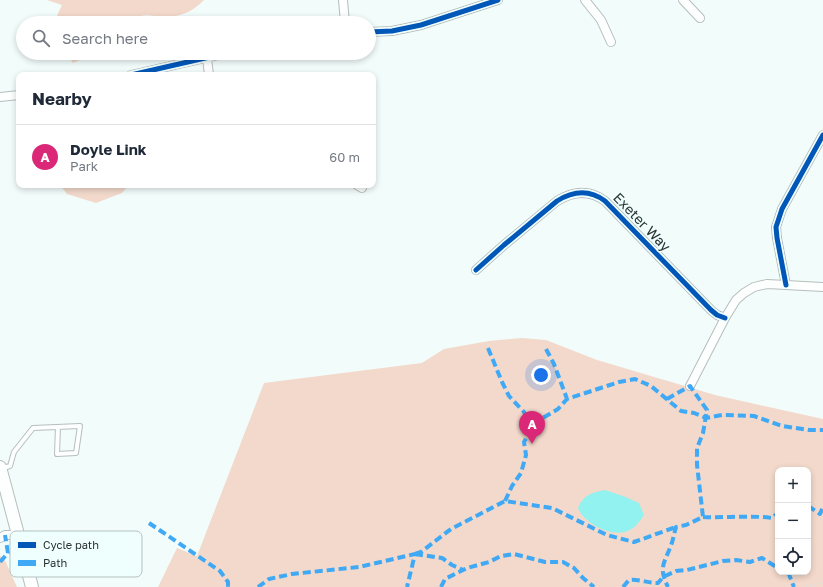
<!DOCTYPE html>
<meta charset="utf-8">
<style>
body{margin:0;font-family:"Golos Text",sans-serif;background:#f6f6f7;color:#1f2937}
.controls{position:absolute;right:12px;bottom:12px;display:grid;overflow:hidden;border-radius:8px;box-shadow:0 2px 6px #0003}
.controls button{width:36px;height:36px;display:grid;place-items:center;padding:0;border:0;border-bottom:1px solid #e0e1e3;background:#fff;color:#1f2937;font:20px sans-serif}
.you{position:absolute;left:541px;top:375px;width:14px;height:14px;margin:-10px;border:3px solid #fff;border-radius:50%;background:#1a73e8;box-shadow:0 0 0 6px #1a73e833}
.badge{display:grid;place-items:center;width:26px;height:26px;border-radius:50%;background:#db2777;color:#fff;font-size:13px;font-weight:700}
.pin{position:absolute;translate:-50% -33px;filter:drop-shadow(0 1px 2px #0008)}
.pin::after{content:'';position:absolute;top:21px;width:14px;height:12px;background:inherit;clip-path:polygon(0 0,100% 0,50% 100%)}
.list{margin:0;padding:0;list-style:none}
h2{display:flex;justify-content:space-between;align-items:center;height:52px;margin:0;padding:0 16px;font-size:17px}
h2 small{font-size:13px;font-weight:400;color:#747a83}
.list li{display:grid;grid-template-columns:26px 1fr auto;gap:12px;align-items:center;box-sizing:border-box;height:64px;padding:0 16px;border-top:1px solid #e0e1e3}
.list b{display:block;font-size:15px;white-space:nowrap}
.list p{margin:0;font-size:13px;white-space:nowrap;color:#747a83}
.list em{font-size:13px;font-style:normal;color:#747a83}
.icon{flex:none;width:22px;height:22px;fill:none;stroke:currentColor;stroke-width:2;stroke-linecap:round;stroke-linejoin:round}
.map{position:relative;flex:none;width:823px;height:587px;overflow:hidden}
.search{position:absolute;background:#fff;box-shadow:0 2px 6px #0003;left:16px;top:16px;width:360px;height:44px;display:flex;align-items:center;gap:10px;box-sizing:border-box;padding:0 14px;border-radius:22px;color:#747a83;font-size:15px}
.panel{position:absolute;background:#fff;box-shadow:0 2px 6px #0003;left:16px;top:72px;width:360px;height:116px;border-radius:8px}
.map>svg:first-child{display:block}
.green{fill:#f2d9cb;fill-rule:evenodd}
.water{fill:#92f2f0}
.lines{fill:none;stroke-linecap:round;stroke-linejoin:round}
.service-casing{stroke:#b6bebd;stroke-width:6}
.minor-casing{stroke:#b6bebd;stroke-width:10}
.secondary-casing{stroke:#b6bebd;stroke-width:14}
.path{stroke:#dee0e0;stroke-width:1.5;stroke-dasharray:2 2;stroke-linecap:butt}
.service{stroke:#fdfffe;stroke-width:4}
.minor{stroke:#fdfffe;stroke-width:8}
.secondary{stroke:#fdfffe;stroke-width:12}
.quiet{stroke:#3fa9f5;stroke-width:4;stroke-dasharray:8 4;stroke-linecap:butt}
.cycleway-casing{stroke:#effffe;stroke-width:8}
.cycleway{stroke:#0057b8;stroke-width:5}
.labels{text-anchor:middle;stroke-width:3;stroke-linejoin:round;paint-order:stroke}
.street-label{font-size:14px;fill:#2b3232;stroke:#effffe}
.key{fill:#effffe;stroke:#b4c2c1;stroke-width:1}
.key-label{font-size:11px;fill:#2b3232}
</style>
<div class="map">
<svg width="823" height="587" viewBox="0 0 823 587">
<rect width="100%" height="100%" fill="#f2fcfa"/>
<path class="green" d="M47 0H204C192 12 181 17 163 17 156 17 148 14 141 16 138 17 136 20 134 22 126 26 117 21 110 18L97 23H57V16L62 5Z
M66 53H88L84 58 73 63Z
M60 185H129L122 193 96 203 67 194Z
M522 338 546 340 597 360 715 395 823 419V587H158L177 548 197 556 264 383 422 363 444 349 489 341ZM778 470H808V572H778Z
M0 556 4 558 17 587H0Z"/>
<path class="water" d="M605 490 623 496 639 503 644 515C639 523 634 529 625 532 609 536 584 523 578 508 584 494 592 493 605 490Z"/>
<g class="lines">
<g class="service-casing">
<path id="service" d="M3 468 10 466 14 452 33 428 80 426 76 453 57 454 58 427"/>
</g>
<g class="minor-casing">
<path id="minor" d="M343 0 345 23
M585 0 601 20 611 42
M683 0 700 18
M369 32 392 31 421 25 498 0
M207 58 209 75
M131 75 227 53
M0 97 19 95
M357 185 362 188
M476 270 504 245 557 201C573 191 589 189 605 201L711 310 717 315 725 318
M786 285 777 238 776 227 782 209 823 135
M690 386 725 318 736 300 744 293 754 287 767 284 823 287
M0 538 5 535H18"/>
</g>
<g class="secondary-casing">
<path id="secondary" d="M0 467 32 587"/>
</g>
<path class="path" d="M806 587 823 583"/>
<use href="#service" class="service"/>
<use href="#minor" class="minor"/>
<use href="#secondary" class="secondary"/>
<path class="quiet" d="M488 348 502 382 509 396 524 412 532 428
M546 349 554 364 567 399
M667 399 690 386 707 410 703 433 697 448V465L703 517 686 525 676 527C674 534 673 541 670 548 663 565 659 569 668 587
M505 501 512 486 521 473 526 455 524 442 532 428 541 419 558 409 567 399 619 382 635 379 651 386 681 411 694 413 706 418 722 415 754 416 782 426 809 430H823
M808 506 820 514 823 507
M703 517C726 518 749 515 772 518L778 513
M149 523 220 571 228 582V587
M415 554 421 552 451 529 505 501 552 508 607 535 634 542 676 527
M415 554 442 558 452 565 463 570
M0 562 8 553 5 535
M788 572 794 587
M258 587 269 579 292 574 359 567 415 554 407 587
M441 587 445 579 467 568 489 562 501 556 514 554 545 562H563L574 568 583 578 594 587
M623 587 629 580C639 579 648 583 658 583L663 577 676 571 687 570 723 561 736 560 750 562 762 558 778 568"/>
<g class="cycleway-casing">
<path id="cycleway" d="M369 32 392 31 421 25 498 0
M131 75 227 53
M476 270 504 245 557 201C573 191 589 189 605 201L711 310 717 315 725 318
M786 285 777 238 776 227 782 209 823 135"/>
</g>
<use href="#cycleway" class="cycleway"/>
</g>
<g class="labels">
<g class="street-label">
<text transform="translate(642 222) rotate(46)" y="5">Exeter Way</text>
</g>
</g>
<rect x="10" y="531" width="132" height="46" rx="6" class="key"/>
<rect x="18" y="542" width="18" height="6" fill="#0057b8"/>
<rect x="18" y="560" width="18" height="6" fill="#3fa9f5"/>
<g class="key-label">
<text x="43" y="549">Cycle path</text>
<text x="43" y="567">Path</text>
</g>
</svg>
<div class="controls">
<button>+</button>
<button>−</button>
<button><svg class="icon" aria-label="locate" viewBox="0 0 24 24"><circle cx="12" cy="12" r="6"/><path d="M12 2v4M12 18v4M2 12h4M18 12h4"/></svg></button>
</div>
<div class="you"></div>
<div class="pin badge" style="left:532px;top:444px">A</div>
<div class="search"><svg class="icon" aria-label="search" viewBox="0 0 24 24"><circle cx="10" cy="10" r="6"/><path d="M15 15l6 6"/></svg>Search here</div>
<section class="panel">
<h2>Nearby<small></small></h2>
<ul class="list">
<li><span class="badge">A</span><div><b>Doyle Link</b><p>Park</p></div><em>60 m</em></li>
</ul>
</section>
</div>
